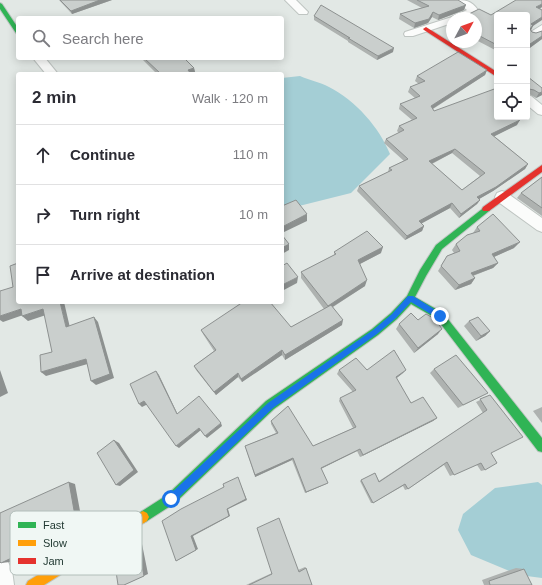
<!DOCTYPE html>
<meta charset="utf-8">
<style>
body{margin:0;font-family:Helvetica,sans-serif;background:#f2f2f3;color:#2b2b33}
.controls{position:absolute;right:12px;top:12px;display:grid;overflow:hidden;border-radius:4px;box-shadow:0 2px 10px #0003}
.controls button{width:36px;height:36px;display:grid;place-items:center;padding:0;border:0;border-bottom:1px solid #e1e1e2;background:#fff;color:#2b2b33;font:20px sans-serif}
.compass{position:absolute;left:446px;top:12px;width:36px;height:36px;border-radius:50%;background:#fff;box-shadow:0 2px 10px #0003;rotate:49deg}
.stop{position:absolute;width:12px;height:12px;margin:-9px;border:3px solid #1a73e8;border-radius:50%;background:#fff}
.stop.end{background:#1a73e8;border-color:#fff;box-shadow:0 1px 4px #0008}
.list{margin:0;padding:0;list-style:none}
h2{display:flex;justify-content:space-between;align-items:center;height:52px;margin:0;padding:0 16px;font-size:17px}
h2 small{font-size:13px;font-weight:400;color:#7c7c81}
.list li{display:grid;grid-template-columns:26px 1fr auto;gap:12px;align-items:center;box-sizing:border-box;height:60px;padding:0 16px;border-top:1px solid #e1e1e2}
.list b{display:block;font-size:15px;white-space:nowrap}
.list em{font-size:13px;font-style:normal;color:#7c7c81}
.icon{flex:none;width:22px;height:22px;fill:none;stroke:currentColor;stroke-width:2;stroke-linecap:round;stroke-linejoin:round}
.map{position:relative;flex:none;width:542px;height:585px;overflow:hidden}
.search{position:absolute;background:#fff;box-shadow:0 2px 10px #0003;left:16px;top:16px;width:268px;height:44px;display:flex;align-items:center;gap:10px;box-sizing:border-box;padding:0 14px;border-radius:4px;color:#7c7c81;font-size:15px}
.panel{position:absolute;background:#fff;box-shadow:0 2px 10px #0003;left:16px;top:72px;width:268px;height:232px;border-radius:4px}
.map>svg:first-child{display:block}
.water{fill:#a4ced5}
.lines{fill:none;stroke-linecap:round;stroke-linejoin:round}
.street-casing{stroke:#bfc5c2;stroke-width:2}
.fast-casing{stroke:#bfc6c3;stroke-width:2}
.slow-casing{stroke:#bfc6c3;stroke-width:2}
.jam-casing{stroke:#bfc6c3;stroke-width:2}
.street{fill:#fbfcfb;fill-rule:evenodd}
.fast{fill:#30b455;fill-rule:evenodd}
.slow{fill:#ff9f0a;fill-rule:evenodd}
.jam{fill:#e5322d;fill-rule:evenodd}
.wall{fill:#aeb2b0;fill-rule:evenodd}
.shaded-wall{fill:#8d9190}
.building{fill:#cacfcd;stroke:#8d9190;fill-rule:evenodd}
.route{fill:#1a73e8}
.key{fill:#f0f7f4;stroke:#b2beba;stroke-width:1}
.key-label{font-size:11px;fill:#223a33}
</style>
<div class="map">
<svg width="542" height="585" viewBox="0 0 542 585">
<rect width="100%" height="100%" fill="#e2e8e5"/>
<path class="water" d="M300 76C309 80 320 82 329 87 356 101 379 127 390 154L351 193 287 209H282V78Z
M538 482 542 485V578L519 575 471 555 458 530 463 514 495 488Z"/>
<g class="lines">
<g class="street-casing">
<path id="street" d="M285 0H296L308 12 307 14H299Z
M454 0C465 0 471 0 478 10 471 19 463 18 452 18V23L413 36H405L404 34 405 32 452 17 467 10Z
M542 25V33L534 36 530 35 529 33Z
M33 58H45L58 74H46Z
M527 95 531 96 542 105V115L538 114 527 105Z
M502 191 507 193 542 218V232L537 230 497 201 495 197 497 193Z
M0 558 8 562 12 570 14 585H0Z"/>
</g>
<g class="fast-casing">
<path id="fast" d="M0 3 2 4 18 28V34L16 33 0 9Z
M486 206 490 209 489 211 442 249 426 276 415 297 443 313 542 438V452L538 451 437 319 411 304 397 319 378 335 274 409 175 503 147 521 143 523 139 521 137 517 139 513 167 495 266 401 372 329 391 313 407 296 420 270 436 245Z"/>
</g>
<g class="slow-casing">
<path id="slow" d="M143 511 147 513 149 517 147 521 44 585H26L28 581Z"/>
</g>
<g class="jam-casing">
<path id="jam" d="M426 27 497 72V77L424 30 423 29Z
M542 165V172L489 211H483L482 209 483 207Z"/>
</g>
<use href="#street" class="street"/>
<use href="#fast" class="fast"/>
<use href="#slow" class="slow"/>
<use href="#jam" class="jam"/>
</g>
<path class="wall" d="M59 0H112L72 14Z
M407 0H458L464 10 438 20 432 17 428 23 414 28 399 19 400 14 422 8Z
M542 7 540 9 531 30 532 32 536 33 542 31V39L527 50 497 15V51L476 40V18H454L455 15H491Z
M314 16 393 52 377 60 348 42V41L314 20Z
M452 20V27L449 26 450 21Z
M141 58H185V59L194 68 195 72 191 74H157Z
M487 70 485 75 433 109 434 111 497 117 517 125 494 136 528 164 525 169 493 191 479 199 480 200 477 204 459 218 450 208 421 223 424 226 422 231 405 240 357 191 359 186 388 172 389 168 404 161 384 143 386 139 399 133 397 131 399 126 412 120 399 109 400 104 415 98 408 92 410 87 419 84 415 81 417 76ZM452 153 480 176 462 190 432 164Z
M527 78 542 95 536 98 531 95 529 94Z
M542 177V216L517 198 521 193Z
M477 227 514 248 494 257 498 263 493 268 473 276 475 278 471 284 455 290 438 271 447 256 454 253 452 250 456 244 473 233Z
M334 252 381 253 360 264 365 286 333 307 342 325 285 360 282 355 242 382 238 377 216 395 196 370 194 366 214 351 203 334 201 330 291 327 324 309 301 278V272L334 255Z
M418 320 438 334 414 353 396 329 399 324Z
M469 321 490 331 485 336 476 341 464 326Z
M434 369 482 396 458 408 430 373Z
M339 370H367L403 373 396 378 411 403 437 418 433 421 360 457 357 451 321 469 326 484 305 493 292 460 255 477 245 446 276 433 271 424V421L313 446 353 428 339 401 340 398 353 392 337 374Z
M490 395 491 453 485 470 481 471 477 465 450 476 444 465 408 489 405 490 403 486 373 503H371L360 481 375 473 379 481 483 413 476 402Z
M542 407V423L533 411Z
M305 567 306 568 312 585H246L272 573 298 570Z
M516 568 524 569 532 585H484L482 580Z"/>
<path class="shaded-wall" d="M100 0H112L72 14 71 11Z
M542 4V7L534 12 536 7Z
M466 5 464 10 438 20 439 15Z
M433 12 432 17 428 23 414 28 415 23Z
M542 17V20L533 26 531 30 528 34 531 24Z
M542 36V39L527 50V46Z
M394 48 393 52 377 60 378 56Z
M194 68 195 72 190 74 188 70Z
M487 70 485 75 429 111 431 106Z
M542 92V95L536 98 539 93Z
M520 120 517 125 489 139 491 134Z
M455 149 452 153 427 166 429 161Z
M528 164 525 169 493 191 474 202 477 197Z
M480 200 477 204 459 218 461 214Z
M452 203 450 208 417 226 419 221Z
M307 214V221L282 233V227Z
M424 226 422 231 405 240 407 236Z
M520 242 514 248 487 260 492 254Z
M289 244V250L282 254V248Z
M383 247 381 253 356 266 358 260Z
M498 263 493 268 466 278 471 273Z
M298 277 297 283 282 291V285Z
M475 278 471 284 455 290 459 285Z
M367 280 365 286 326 311 328 306Z
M60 302H64L71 332 66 327Z
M21 309 26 314 3 322 0 320V316Z
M43 309 49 314 28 321 22 316Z
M94 317 98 322 114 378 96 385 91 381Z
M343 320 342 325 285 360V355Z
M442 329 438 334 414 353 418 348Z
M490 331 485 336 476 341 481 336Z
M282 350V355L242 382 241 379Z
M86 359 91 363 46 376 41 372Z
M0 370 8 393 0 397Z
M406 370 403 373 393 381 396 377Z
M156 371 159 375 179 417 177 414Z
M238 373V377L216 395 214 392Z
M144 401 148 404 142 407 139 404Z
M437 418 433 421 360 457 363 455Z
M221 423 222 426 207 438 205 436Z
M199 428 201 430 179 448 176 446Z
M114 440 119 443 138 472 120 486 116 485Z
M360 449 357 451 320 469 321 468Z
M293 458 292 460 255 477V475Z
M238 478 247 500 228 509 230 516 193 536 198 549 176 561 191 536Z
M69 482 75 484 83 527 10 562 1 563Z
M328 483 326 484 305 493 306 492Z
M141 539 148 574 124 585 137 540Z"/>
<path class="building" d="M60 0H100L71 11Z
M417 0H458L466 5 439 15 433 12 429 19 415 23 400 14 429 6Z
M516 0H542V4L536 7 542 10V17L531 24 533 25 530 29 532 32 536 33 542 31V36L527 46V15H497V45L476 34V18H455V15L469 14 479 9 491 15Z
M321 5 394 48 378 56 348 38H350L314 16Z
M458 52 487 70 431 106 434 111 497 88V117H516L520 120 491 134 528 164 496 187 477 197 480 200 461 214 452 203 419 221 424 226 407 236 359 186 392 170 389 168 408 159 386 139 404 130 399 126 417 118 400 104 420 96 410 87 425 81 417 76ZM455 149 485 173 462 190 429 161Z
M144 58H184L194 68 188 70 191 74H161Z
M528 77 542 88V92L539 93 534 90 529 89 528 98 527 99V78Z
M542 177V208L521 193Z
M296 200 307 214 282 227V206Z
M493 214 520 242 492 254 498 263 471 273 475 278 459 285 441 266 447 256 460 251 456 244 467 235 480 231 477 227Z
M367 231 383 247 358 260 367 280 328 306 301 272 336 254 334 252Z
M282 235 289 244 282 248Z
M18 263V302H60L66 327 94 317 110 374 91 381 86 359 41 372 40 355 52 352 43 309 22 316 21 309 0 316V291L13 287 10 266Z
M287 263 298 277 282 285V266Z
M243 302H270L291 327 331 305 343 320 285 355 282 350 241 379 238 373 214 392 194 366 216 350 201 330Z
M411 313 418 320 426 314 435 319 442 329 418 348 399 324Z
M478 317 490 331 481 336 469 321Z
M394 350 406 370 396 377 411 403 423 397 437 418 363 455 360 449 321 468 328 483 306 492 293 458 255 475 245 446 278 433 271 421 288 406 313 446 356 427 340 398 356 390 339 370 356 358 367 370Z
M456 355 488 393 463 405 434 369Z
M156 371 177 414 199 396 221 423 205 436 199 428 176 446 144 401 139 404 130 384Z
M490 395 523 437 491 453 497 463 485 470 481 463 454 475 447 462 408 489 405 484 373 503 361 480 375 473 379 482 487 410 480 399Z
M114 440 134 470 116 485 97 453Z
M238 477 246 499 227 509 229 516 191 536 196 550 176 561 162 521 181 509 224 487 223 484Z
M69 482 77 527 1 563 0 562V513Z
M279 518 299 572 306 568 312 585H249L272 574 257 528Z
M137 540 144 576 124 585H118L113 551Z
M524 569 532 585H490L489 581Z"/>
<path class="route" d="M408 296H413L442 314V318H437L411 302 396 318 377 334 273 408 174 502 171 503 168 502 167 499 168 496 268 403 373 330 392 314Z"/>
<rect x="10" y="511" width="132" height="64" rx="6" class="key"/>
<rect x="18" y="522" width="18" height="6" fill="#30b455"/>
<rect x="18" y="540" width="18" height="6" fill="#ff9f0a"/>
<rect x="18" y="558" width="18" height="6" fill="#e5322d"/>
<g class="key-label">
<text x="43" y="529">Fast</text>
<text x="43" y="547">Slow</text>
<text x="43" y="565">Jam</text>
</g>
</svg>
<div class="controls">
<button>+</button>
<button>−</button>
<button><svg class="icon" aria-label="locate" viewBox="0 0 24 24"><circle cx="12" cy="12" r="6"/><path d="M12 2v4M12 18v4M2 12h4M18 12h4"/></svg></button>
</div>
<svg class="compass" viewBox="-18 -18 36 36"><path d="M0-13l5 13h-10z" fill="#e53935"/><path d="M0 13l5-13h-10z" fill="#7c7c81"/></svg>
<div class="stop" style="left:171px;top:499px"></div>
<div class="stop end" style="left:440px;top:316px"></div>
<div class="search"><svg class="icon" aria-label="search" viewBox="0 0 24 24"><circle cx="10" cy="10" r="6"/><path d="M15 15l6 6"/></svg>Search here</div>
<section class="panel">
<h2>2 min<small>Walk · 120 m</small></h2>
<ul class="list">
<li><svg class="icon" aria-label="ahead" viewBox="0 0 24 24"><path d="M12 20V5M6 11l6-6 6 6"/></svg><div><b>Continue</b></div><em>110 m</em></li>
<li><svg class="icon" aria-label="right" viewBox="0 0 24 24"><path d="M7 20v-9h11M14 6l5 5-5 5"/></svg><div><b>Turn right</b></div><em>10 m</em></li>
<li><svg class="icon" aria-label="arrive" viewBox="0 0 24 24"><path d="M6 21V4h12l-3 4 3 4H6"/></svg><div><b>Arrive at destination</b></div></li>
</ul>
</section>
</div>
